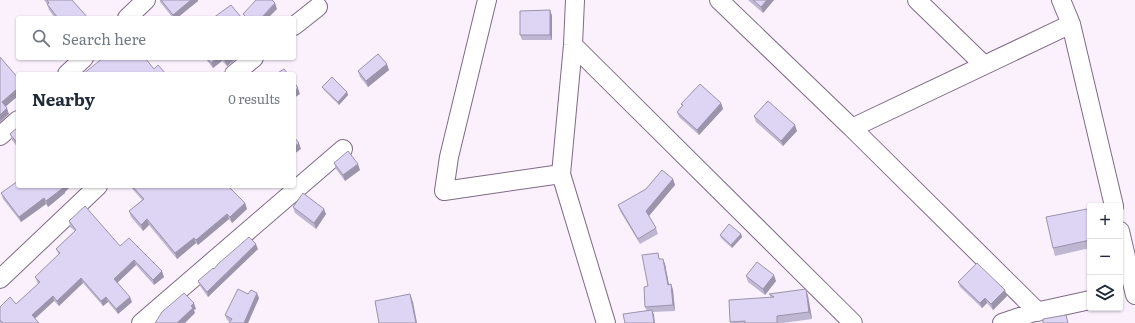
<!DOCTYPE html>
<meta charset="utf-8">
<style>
body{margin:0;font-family:Literata,serif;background:#f6f6f7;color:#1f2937}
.controls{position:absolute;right:12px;bottom:12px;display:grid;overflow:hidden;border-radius:4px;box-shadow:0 1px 3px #0004}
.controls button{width:36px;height:36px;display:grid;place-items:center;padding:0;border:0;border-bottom:1px solid #e0e1e3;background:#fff;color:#1f2937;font:20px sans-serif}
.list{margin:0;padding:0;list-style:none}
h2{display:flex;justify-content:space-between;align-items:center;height:52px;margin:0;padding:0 16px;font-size:17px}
h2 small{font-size:13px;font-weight:400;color:#747a83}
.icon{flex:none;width:22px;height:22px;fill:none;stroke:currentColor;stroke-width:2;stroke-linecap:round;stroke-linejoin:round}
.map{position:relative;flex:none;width:1135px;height:323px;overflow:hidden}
.search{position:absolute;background:#fff;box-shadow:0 1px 3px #0004;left:16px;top:16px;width:280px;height:44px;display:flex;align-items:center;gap:10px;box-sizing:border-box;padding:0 14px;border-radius:4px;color:#747a83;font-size:15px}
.panel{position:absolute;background:#fff;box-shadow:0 1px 3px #0004;left:16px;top:72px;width:280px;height:116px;border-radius:4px}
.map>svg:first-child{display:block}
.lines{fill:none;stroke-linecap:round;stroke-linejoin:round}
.street-casing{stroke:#7f6b85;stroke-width:20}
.street{stroke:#fff;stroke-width:18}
.wall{fill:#bfb6d2}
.shaded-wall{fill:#9b94ab}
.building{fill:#ded4f4;stroke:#9b94ab}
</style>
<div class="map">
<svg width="1135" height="323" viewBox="0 0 1135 323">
<rect width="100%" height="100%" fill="#faf1fd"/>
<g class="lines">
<g class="street-casing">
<path id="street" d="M487 0 449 157 444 191 561 174
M575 0 573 45 561 174 606 323
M719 0 852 128
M917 0 984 65
M1061 0 1071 24 1114 206
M127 18 146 0
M294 26 318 7
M573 45 853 323
M67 74 84 58
M234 74 254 58
M0 136 18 120
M1120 231 1135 295
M0 279 98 186
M1038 312 852 128 1071 24
M141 323 343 149
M1002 323 1031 313 1090 300"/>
</g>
<use href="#street" class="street"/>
</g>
<path class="wall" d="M44 0H72L88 18H55L49 10 47 4Z
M160 0H198V1L177 18H173L160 2Z
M748 0H774L763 13Z
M550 10 552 16V40H522L520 35Z
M205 58H237L227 66 222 61 213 68Z
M389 70 368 87 360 77 358 71Z
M322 87 347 92 348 95 339 105 324 90Z
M721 103 723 109 699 135 679 117 677 112 682 106 681 104Z
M754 116 797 131 783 146 756 122Z
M18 127V148L12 140 10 134Z
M334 163 360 170 345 181 336 169Z
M673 179 675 185 649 216 656 228 658 234 640 244 620 211 618 205Z
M130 186H228L245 203 247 209 232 223 229 219 198 245 196 243 177 259 149 225 143 231 131 217 129 211 142 200Z
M65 192V193L48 207 46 204 21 222 3 199 1 193Z
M293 207 326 214 316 229 295 213Z
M1089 216 1090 219V248L1055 256 1053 248Z
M69 221 120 246 164 277 154 285 136 265 117 283 132 302 118 314 108 302 103 306 83 283 59 306 54 301 35 319 39 323H0V307L16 304 38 284 37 282 35 277 59 255 56 249 75 231 70 227Z
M741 234 742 237 732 248 721 238 720 235Z
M258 249 208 297 200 286 198 281 214 269Z
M660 259H663L665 264 669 285 671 284 673 290 675 311 653 312 654 315 647 311 645 307 648 286Z
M746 276 776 281 765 295 748 282Z
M958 282 1007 296 993 310 987 303 982 308 960 287Z
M769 294 808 296 812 319 783 323H731L730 322 771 297Z
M259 298 248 323H229L230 322 227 320 225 315Z"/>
<path class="shaded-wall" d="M191 0H198V1L177 18H174L173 15Z
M767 0H774L763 13 761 7Z
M275 3 277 9 268 18H261Z
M550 10 552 16V40L550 35Z
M217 58H221L222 61 213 68 211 63Z
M229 58H237L227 66 225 61Z
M387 64 389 70 368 87 366 81Z
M18 88V96L4 108 2 102Z
M298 88 300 94 294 98V91Z
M347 92 348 95 339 105 338 102Z
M721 103 723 109 699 135 697 130Z
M7 108 9 114 0 122V115Z
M795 125 797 131 783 146 781 141Z
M299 143 301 149 294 154V147Z
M358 164 360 170 345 181 343 175Z
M673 179 675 185 648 217 646 211Z
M63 186H71L65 192V193L48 207 46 201Z
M44 198 46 204 21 222 19 217Z
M245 203 247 209 232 223 230 217Z
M324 209 326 214 316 229 314 223Z
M1087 209 1090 219V224Z
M227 214 229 219 198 245 196 240Z
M147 219 149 225 143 231 141 225Z
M741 234 742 237 732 248 731 245Z
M194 238 196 243 177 259 175 253Z
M256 244 258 249 208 297 207 292Z
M663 259 665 264 670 290 668 285Z
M134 260 136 265 116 284 114 279Z
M162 271 164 277 154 285 153 280Z
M774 275 776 281 765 295 763 289Z
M81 278 83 283 59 306 57 301Z
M671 284 673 290 675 311 673 305Z
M806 289 808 296 812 319 809 312Z
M1005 290 1007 296 993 310 991 304Z
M257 293 259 298 248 323H244Z
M410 294 413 302 417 323H416Z
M53 296 54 301 33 320 32 315Z
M106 297 108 302 103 306 101 301Z
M130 297 132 302 118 314 116 309Z
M985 298 987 303 982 308 980 303Z
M194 303 196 309 194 310 195 313 185 323H177Z
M652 310 654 315 655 323H654Z"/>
<path class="building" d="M47 0H72L88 18H58L47 4 49 3Z
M161 0H191L173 15Z
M256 0H272L275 3 261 18H247L243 14Z
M753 0H767L761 7Z
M231 5 241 17 240 18H213Z
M550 10V35H520V11Z
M378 54 387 64 366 81 358 71Z
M0 57 18 78V88L2 102 7 108 0 115Z
M103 58H145L154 69 158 65 166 74H140L138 72 136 74H83Z
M207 58H217L211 63Z
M222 58H229L225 61Z
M284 69 288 74H276Z
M332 77 347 92 338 102 322 87Z
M294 82 298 88 294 91Z
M700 84 721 103 697 130 677 112 683 105 681 104Z
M768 101 795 125 781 141 754 116Z
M18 127V144L10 134Z
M294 137 299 143 294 147Z
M348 151 358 164 343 175 334 163Z
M662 170 673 179 646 211 656 228 638 239 618 205 646 189Z
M18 181V186H63L62 187 63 188 46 201 44 198 19 217 1 193Z
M132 186H228L245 203 230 217 227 214 196 240 194 238 175 253 147 219 141 225 129 211 144 199Z
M303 193 324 209 314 223 293 207Z
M85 206 120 246 129 238 162 271 153 280 134 260 114 279 130 297 116 309 106 297 101 301 81 278 57 301 53 296 32 315 39 323H3L0 320V307L10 297 16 304 40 282 35 277 60 253 56 249 76 230 69 221Z
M1087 209 1090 224V240L1053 248 1046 217Z
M729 224 741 234 731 245 720 235Z
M249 237 256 244 207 292 198 281 213 268 214 269 218 264Z
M658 253 659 259H663L668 285 671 284 673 305 645 307 644 287 648 286 642 255Z
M757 262 774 275 763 289 746 276Z
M977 263 1005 290 991 304 985 298 980 303 958 282Z
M238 289 248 294 251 290 257 293 244 323H229L232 319 225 315Z
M806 289 809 312 777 316V323H745V321L730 322 729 300 774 297 769 294Z
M184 293 194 303 191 306 193 308 177 323H155L162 312Z
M410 294 416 323H379L375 301Z
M652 310 654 323H625L623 314Z
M1066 315 1068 323H1043V319Z"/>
</svg>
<div class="controls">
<button>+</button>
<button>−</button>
<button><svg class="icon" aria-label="layers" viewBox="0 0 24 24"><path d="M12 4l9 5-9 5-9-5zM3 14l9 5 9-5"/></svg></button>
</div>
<div class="search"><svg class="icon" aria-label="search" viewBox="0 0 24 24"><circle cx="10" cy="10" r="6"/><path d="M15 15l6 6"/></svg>Search here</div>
<section class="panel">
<h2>Nearby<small>0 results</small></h2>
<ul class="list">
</ul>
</section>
</div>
